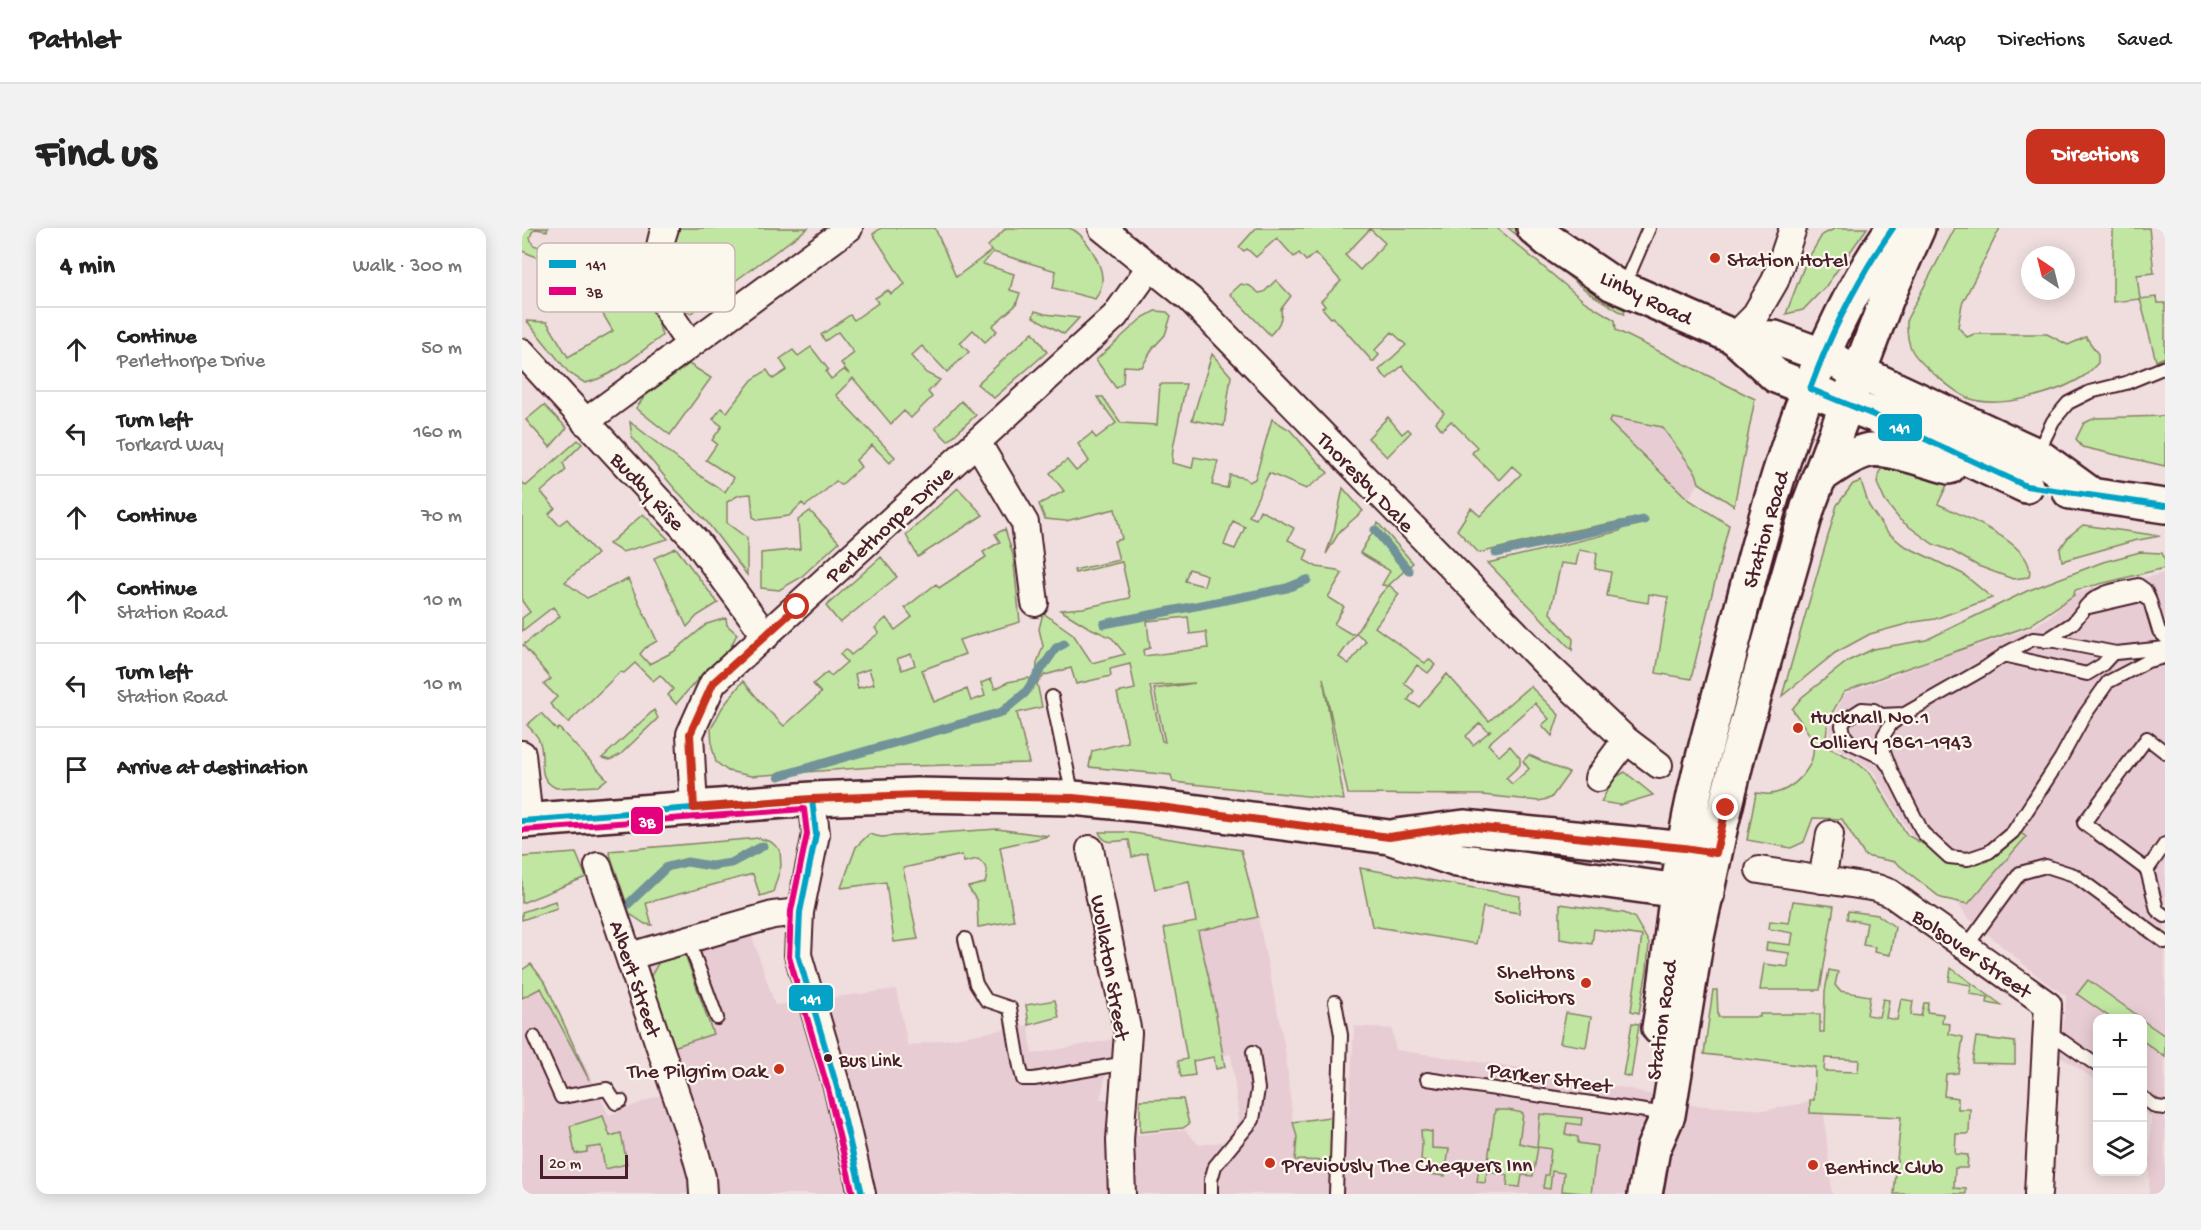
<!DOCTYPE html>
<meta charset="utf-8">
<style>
body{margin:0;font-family:"Gochi Hand",sans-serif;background:#f2f2f2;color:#222}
.controls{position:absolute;right:18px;bottom:18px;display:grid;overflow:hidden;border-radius:12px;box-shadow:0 3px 15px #0003}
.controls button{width:54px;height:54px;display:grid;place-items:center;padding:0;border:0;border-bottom:2px solid #e0e0e0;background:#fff;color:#222;font:30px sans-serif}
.compass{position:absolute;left:1499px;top:18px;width:54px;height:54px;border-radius:50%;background:#fff;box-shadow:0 3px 15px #0003;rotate:325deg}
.scale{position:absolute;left:18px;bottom:15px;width:88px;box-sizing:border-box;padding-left:6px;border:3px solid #4a1f2b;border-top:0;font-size:16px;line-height:21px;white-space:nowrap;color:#4a1f2b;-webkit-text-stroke:4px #fbf7ec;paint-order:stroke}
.stop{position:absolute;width:18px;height:18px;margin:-14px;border:4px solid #c8321e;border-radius:50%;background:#fff}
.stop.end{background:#c8321e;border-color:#fff;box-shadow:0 2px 6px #0008}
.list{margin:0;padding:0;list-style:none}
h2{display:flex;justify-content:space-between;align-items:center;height:78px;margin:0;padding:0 24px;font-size:26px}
h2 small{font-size:20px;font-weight:400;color:#767676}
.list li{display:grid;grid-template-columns:39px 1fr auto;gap:18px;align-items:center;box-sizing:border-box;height:84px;padding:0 24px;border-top:2px solid #e0e0e0}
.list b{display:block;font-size:22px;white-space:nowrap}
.list p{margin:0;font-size:20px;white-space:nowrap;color:#767676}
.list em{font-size:20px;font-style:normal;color:#767676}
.icon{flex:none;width:33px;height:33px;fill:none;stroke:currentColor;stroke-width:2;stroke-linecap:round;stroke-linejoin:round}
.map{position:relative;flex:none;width:1643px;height:966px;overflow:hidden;border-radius:12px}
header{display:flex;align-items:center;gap:36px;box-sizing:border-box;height:84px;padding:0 30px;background:#fff;border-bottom:2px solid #e0e0e0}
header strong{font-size:28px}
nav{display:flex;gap:33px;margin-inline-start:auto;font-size:21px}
.intro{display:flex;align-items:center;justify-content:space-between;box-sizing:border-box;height:144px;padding:0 36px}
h1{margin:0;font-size:42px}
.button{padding:15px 27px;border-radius:12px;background:#c8321e;color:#fff;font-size:21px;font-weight:700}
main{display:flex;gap:36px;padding:0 36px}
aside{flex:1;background:#fff;border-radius:12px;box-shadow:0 3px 15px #0003}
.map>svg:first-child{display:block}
.built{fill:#e8ccd4}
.green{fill:#c0e6a1;stroke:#858266;stroke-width:1.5;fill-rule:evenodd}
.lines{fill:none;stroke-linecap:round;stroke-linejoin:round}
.stream{stroke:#729299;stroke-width:9}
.lane-casing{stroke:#4a1f2b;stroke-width:16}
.street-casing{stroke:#4a1f2b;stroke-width:30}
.secondary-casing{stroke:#4a1f2b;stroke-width:38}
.lane{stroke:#fbf7ec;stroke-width:12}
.street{stroke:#fbf7ec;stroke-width:26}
.secondary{stroke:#fbf7ec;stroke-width:33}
.bus-1-casing{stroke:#fbf7ec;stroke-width:10}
.bus-2-casing{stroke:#fbf7ec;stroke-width:10}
.bus-1{stroke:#04a2c6;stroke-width:6}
.bus-2{stroke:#e5007d;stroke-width:6}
.route{stroke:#c8321e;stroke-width:8}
.poi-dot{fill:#c8321e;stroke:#fbf7ec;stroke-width:2}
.bus-dot{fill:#4a1f2b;stroke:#fbf7ec;stroke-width:2}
.labels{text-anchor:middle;stroke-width:4.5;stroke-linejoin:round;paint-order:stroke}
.bus-label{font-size:20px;fill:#4a1f2b;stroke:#fbf7ec;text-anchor:start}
.poi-label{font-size:22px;fill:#4a1f2b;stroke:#fbf7ec;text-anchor:start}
.street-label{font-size:22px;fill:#4a1f2b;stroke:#fbf7ec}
.key{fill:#fbf7ec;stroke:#c6b6b2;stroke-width:1.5}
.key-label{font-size:16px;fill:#4a1f2b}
.line-badge{stroke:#fbf7ec;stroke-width:2}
.badge-label{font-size:16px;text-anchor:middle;font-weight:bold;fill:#fff}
</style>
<header>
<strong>Pathlet</strong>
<nav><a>Map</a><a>Directions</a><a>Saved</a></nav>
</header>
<div class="intro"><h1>Find us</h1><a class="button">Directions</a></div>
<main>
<aside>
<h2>4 min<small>Walk · 300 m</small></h2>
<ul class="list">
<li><svg class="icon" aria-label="ahead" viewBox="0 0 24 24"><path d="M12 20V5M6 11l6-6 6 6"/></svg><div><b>Continue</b><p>Perlethorpe Drive</p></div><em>50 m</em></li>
<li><svg class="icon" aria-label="left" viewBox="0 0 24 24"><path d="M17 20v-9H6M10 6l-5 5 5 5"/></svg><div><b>Turn left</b><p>Torkard Way</p></div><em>160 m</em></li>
<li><svg class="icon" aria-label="ahead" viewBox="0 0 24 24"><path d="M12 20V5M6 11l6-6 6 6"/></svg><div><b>Continue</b></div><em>70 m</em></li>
<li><svg class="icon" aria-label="ahead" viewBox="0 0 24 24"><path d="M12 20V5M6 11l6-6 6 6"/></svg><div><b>Continue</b><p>Station Road</p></div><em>10 m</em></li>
<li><svg class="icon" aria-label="left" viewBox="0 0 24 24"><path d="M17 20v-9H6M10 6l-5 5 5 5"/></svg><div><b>Turn left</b><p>Station Road</p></div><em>10 m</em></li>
<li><svg class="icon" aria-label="arrive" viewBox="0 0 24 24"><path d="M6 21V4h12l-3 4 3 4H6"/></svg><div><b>Arrive at destination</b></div></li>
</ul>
</aside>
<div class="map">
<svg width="1643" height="966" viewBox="0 0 1643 966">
<rect width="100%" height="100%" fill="#f0dede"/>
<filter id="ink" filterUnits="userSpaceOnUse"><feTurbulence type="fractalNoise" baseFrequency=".0167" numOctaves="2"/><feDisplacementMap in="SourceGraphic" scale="12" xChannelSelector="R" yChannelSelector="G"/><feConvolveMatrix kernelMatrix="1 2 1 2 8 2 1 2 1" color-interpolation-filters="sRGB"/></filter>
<g filter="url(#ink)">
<path class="built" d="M1089 189 1140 199 1174 245 1177 255 1166 271 1087 195Z
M1643 345V966H1627L1629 889 1621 883 1620 790H1576L1575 853 1538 828 1544 768 1523 754 1445 689 1386 602 1351 543 1330 528 1306 515 1309 493 1323 466 1416 430 1508 401 1528 388 1549 366Z
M736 689 763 820 771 894 827 887 832 798 870 801 874 822 993 839 1108 861 1169 877 1245 882 1297 872 1302 885 1310 966H0V770L24 756 87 887 144 865 116 738 228 702 253 777 374 761 386 818 507 797 510 826 593 811 578 871 615 873 614 907 663 902 677 917 704 913 717 892 709 826 700 828 676 703Z"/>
<path class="green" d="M0 0H26L25 3 14 1 10 4 8 10 11 17 21 20 19 31 0 23Z
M153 0H286L169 85 156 81 145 40Z
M359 0H413L434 49 469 23 466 18 484 0C499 0 534 0 547 0 562 4 579 34 580 49 581 56 577 66 573 71L531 60 534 43 471 24 461 36 492 46 488 62 498 65 494 77 470 98 475 103 463 114 451 102 438 115 447 124 425 144 400 118 389 128 404 145 418 152 406 164 410 169 389 190 382 183 369 196 331 150 314 167 373 229 368 235 350 217 334 232 339 239 319 257 314 253 296 269 283 278 280 275 267 288 236 292 231 289 229 266 217 267 205 274V295L225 310V347L185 294 152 260 110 209 108 194 175 246 203 264 212 250 184 232 195 216 190 212 200 198 191 191 199 180 205 184 230 152 245 142 251 151 265 142 258 131 271 122 276 128 289 119 306 141 304 144 309 151 322 142 327 146 319 135 332 125 316 104 303 113 299 107 328 87 332 92 356 75 353 70 366 62 369 66 383 56 351 6Z
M734 0H975L1063 74 1093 92 1094 102 1233 171 1212 278 1177 255 1174 245 1140 199 1089 189 1087 194 1166 271 1207 297 1169 451 1134 445 1146 369 1127 366 1126 375 1085 368 1089 344 1073 341 1075 325 1057 322 1054 337 1039 335 1028 385 1051 411 1050 422 966 335 1098 303 1100 293 1044 304 957 325 935 302 949 280 958 288 999 246 990 238 977 252 950 225 955 219 929 193 920 202 914 194 922 185 880 138 865 151 857 142 884 117 870 104 853 122 857 127 851 134 811 89 809 90 800 80 803 78 799 73 819 53 793 25 784 33 777 25 772 29 755 10 734 29 725 21 722 23 717 19ZM848 1 863 15 838 42 823 27Z
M986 0H994L1070 61 1103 82 1102 86 1067 65Z
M1314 0H1345L1304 58 1281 82 1264 86 1283 36 1300 7Z
M1433 0H1478L1440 76 1436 99 1445 109 1452 106H1525L1546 117 1564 109 1576 126V135C1571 140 1567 145 1562 148 1536 165 1476 182 1446 170 1434 165 1422 154 1412 146 1390 127 1384 120 1385 91Z
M1591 0H1627L1632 45 1615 47 1618 71 1634 69 1635 75H1643V129L1634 133 1618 71 1591 74Z
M66 43 126 57 140 108C117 125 91 149 63 155L47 145 5 93 25 94 46 129 91 103 63 56Z
M754 52 769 68 759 81C761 92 756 99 748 107L708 66 719 56 728 58 737 65 742 64Z
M513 83 523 86 557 90 542 106 511 89Z
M633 83 645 84 649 88 643 107 631 120 620 139 602 138 601 155 594 160 574 132 620 90Z
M511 104 525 124 472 170 455 156Z
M690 126 709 148 702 198 670 192Z
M167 136 189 150 148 207 114 180 123 168Z
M638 156H664L651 220 650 235 670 240 672 229 696 233 690 257 705 260 708 247 723 250 727 254 733 251 750 191 768 202 806 245 784 261 747 245 727 288 734 291 738 282 772 300 766 312 786 322 782 332 795 339 815 342 820 346 806 369 822 379 812 396 829 406 834 405 858 367 866 358 860 357 868 343 838 325 856 295 891 335 867 357 877 366 853 399 903 435 907 431 913 437 906 445 895 437 882 455 892 463 886 472 897 479 925 446 967 493 1008 458 1037 487 1030 508 1020 497 1027 491 1013 475 966 516 977 528 988 518 998 530V537L984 550 990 556 1007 541 1001 533 1007 527 1047 545 1029 570 1017 573 960 567 826 566 801 450 822 572 651 554 649 547 567 539 570 523 606 514 595 465 613 461 608 436 588 441 589 448 554 456 549 440 523 447 515 455 520 479 495 485 507 535 351 539 229 548 206 543 194 534 190 519 189 501 200 480 221 453 243 479 262 498 299 465 291 456 305 444 309 448 325 434 318 426 324 421 329 427 357 405 353 400 364 390 373 402 390 389 383 380 414 356 417 360 464 329 461 324 478 314 473 306 483 301 491 327 498 394 437 412 443 426 400 442 412 474 445 461 449 473 463 468 459 455 469 451 473 461 486 454 506 450 514 454 515 435 521 418 517 401 521 385 551 406 570 435 603 426 590 410 566 399 538 382 561 380 608 370 600 334 553 345 552 342 597 332 592 313 600 311 593 281 544 293 523 291 517 276 542 263 528 245 545 232 554 243 567 233 556 216 570 205 574 210 594 195 575 169H581L599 195 635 197ZM711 293 723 299 713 321 702 317ZM667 341 685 347 682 358 663 353ZM666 389 668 406 684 404 686 420 622 428 621 422 628 420 625 393ZM834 405 844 413 827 436 817 429ZM389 426 393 437 380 442 375 431ZM347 441 352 456 336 460 333 446ZM673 455 632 461 643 514 640 513 628 458ZM958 495 966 503H968L951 517 944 508Z
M439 173 454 187 426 213 413 200Z
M22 177 45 200 28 219 4 192Z
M1643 188V238L1560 219 1554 211 1562 195 1573 190Z
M866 189 880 206 886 201 889 204 865 229 846 210Z
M56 212 60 216 41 235 44 242 19 264 33 280 27 286 37 297 45 291 75 326 43 354 65 370 106 351 135 413 123 420 118 426 127 436 151 424 185 396 204 390 205 397 215 406 207 422 182 444 154 476 146 467 151 461 138 447 131 453 113 435 102 445 98 444 46 495 28 476 35 469 22 456 29 451 1 417 38 388 31 379 0 403V390L8 384 0 373V254L4 258Z
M1367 232 1392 239 1425 257 1416 276C1439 287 1516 317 1507 349L1491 351 1456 338 1430 323 1411 316 1378 292 1363 273 1355 255 1357 244Z
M1339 253 1347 278 1364 303 1381 317 1441 346 1470 370 1413 391 1392 394 1348 406 1313 425 1260 468 1315 277 1331 256Z
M436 260 461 287 396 329 384 307Z
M821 260 841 283 818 303 804 326 812 303Z
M288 283 317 314 278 350 257 362 239 360V325L278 321 276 292Z
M121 286 146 311 100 324 87 316Z
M1561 297 1638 308 1611 313 1540 333 1538 321 1547 308Z
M154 320 196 375 175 388 165 399 132 330Z
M1618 324 1640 325 1643 332V340L1553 362 1552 367 1507 398 1365 447 1322 464 1306 492 1303 518 1330 531 1349 546 1385 607 1441 639 1464 634 1478 623 1497 604 1504 609 1446 676 1419 670 1373 634 1343 628 1320 591 1291 590 1282 614 1269 620 1225 612 1234 565C1238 565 1244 567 1248 566 1271 564 1297 537 1290 513 1288 504 1275 489 1270 481L1280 469 1326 433 1351 421 1404 412 1505 363 1581 334Z
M359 329 375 349 318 395 304 378Z
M132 482 136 490 98 527 88 532 80 530Z
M19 485 35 502 37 500 85 551 76 558 34 560C12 550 25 530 17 512 15 507 9 501 5 497Z
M1103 544 1131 567 1098 577 1079 574 1092 550Z
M475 601 527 608 478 619 492 693 456 699 455 673 446 659 463 655C467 644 465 638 456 631L442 634 440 627 381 640 396 711 372 714 364 654 319 660 334 619 347 606 359 609Z
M577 604H604L719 622 736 689 676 703 690 764 703 839 694 841 692 829 671 833 673 847 659 849 656 833 665 831 642 700 674 694 667 654 633 661 625 625 610 629 607 612C594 613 583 618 577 604Z
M237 610 249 614 258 622 259 638 251 664 238 668 231 646 139 671 124 675 130 697 123 696 108 686 87 623Z
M54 625 64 649 0 675V629Z
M838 640 998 668 997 685 961 679 954 716 850 698Z
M33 673 35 680 0 692V684Z
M1271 673 1312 678 1298 762H1238L1242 736 1266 739 1267 725 1244 722 1245 714 1269 717 1271 705 1247 701 1248 693 1267 695Z
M1038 676 1102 685 1112 689 1127 715 1125 742 1117 785 1109 783 1120 708 1072 701 1070 716 1038 711Z
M1326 683 1356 687 1373 699 1368 727 1352 724 1353 719 1341 717 1345 695 1325 691Z
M163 726 191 806 148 820 122 760 137 734Z
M9 736 24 756 67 852 19 760 0 770V742Z
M1429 740 1481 778 1465 775 1466 769 1448 766 1449 757 1427 753Z
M1307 742 1316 744 1313 757 1318 763 1348 768 1345 787 1357 789 1361 771 1367 772 1364 790 1375 792 1379 771 1391 773 1389 787 1399 788 1402 775H1406L1405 784 1421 786 1420 795 1428 796 1427 806 1441 809 1436 845 1424 846 1422 868 1436 870V881H1448L1447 906H1434L1433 926 1446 927 1445 940H1433L1432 960 1444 961V966H1372L1379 889 1288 885V872H1292L1293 839 1182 826 1191 762H1195L1196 789H1238V786H1298V804H1302L1303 763ZM1303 830 1337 832 1336 844 1302 843Z
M1566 752 1619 790H1589L1555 766Z
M533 772 537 789 507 797 504 777Z
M1044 785 1069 789 1064 819 1038 815Z
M1620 792 1643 808V829L1621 813Z
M1110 795 1117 796 1109 849 1101 847Z
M1454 809 1493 814V836L1450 835Z
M661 871 667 896 661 900 618 904V872Z
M973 882H986L1001 885 997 915 1015 919 1018 886 1060 890 1059 897 1045 895 1043 906 1056 909V915L1075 918 1069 966 1040 963 1042 945 1030 943 1028 961 1021 960 1023 947H1026L1029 921 1016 919 1011 948 1000 947 998 959 985 958 986 947 965 944 963 955 955 954 957 938 965 939Z
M81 888 88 908 99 905 105 936 83 941 79 918 65 920V924L53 926 48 898Z
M814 888 812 933 773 932 775 909 771 894Z
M899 902 910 904V920L927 921 923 948 907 946 909 934 899 933 900 917Z"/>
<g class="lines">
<path class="stream" d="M853 302 887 343
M974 325 1122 292
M582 396 765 360 785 352
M257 548 480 484 503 465 534 420 542 416
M103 679 145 639 165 634 189 638 209 635 241 618"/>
<g class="lane-casing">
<path id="lane" d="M1101 60 1127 0
M1515 226 1531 193 1546 175 1568 164 1604 155 1643 139
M1563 379C1577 362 1596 362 1616 357L1623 362 1627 370
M1523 413 1551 395 1563 380 1619 367 1628 373 1637 403 1643 409
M1643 420 1594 425 1533 413 1511 411 1486 424 1463 440 1381 487 1369 496 1362 507 1361 521 1369 542 1401 605 1427 629 1446 631 1467 624 1491 604 1539 530 1562 488 1586 454 1626 433 1643 429
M1481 427 1565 446 1580 437 1591 425
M530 469 551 569
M1643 524 1625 510 1562 595 1625 642 1635 682 1643 688
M1365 536 1361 530 1329 515 1323 508 1320 498 1323 492 1340 481 1352 482 1359 487 1382 486
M1625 642 1643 616
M166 711 195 790
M443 711 454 756 464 772 488 780 498 839 501 851H512L604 835
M1444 719 1498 645 1524 638 1552 647 1643 714
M813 774 819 807 814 966
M1526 803 1576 838
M12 809 39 869 85 861 94 875 99 873
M905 851 1144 886
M1620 869 1634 879 1643 880
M689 966V952L693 938 731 892 736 861 731 824"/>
</g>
<g class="street-casing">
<path id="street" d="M143 0C133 27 134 63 149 88 155 98 162 107 168 116
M580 0 668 71 1027 439 1104 512 1137 537
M1212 109 1232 89 1253 53 1271 0
M0 124 175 314 244 408
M63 194 327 0
M455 214 503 295 513 375
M0 526 7 593
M1076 550 1104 512
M290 571 294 606 278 684 276 727 315 859 340 966
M172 580 168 506 191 455 593 88 628 39
M568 621 606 805 598 912 600 966
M76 638 170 913 180 949 181 966
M1237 642 1355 660 1368 665 1526 777 1516 966
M1300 652 1308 606
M108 728 251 687 278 684"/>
</g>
<g class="secondary-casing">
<path id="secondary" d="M1012 0 1026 12 1091 56 1212 109 1254 148 1354 188 1504 258
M1212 109 1253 110 1300 127 1515 227 1570 267
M1297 249C1311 240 1326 228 1343 223 1364 217 1405 233 1427 239
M1548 264 1643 278
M0 593 290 571 394 567 551 570 631 578 867 609 935 632 1185 667
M874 608 942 599 1184 623
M1137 800C1147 740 1151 680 1162 620 1172 556 1191 493 1207 430 1243 286 1284 123 1371 0
M1123 966 1131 921 1146 887 1175 709 1198 602 1216 527 1251 401 1286 279 1365 70 1396 0"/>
</g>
<use href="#lane" class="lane"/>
<use href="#street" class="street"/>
<use href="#secondary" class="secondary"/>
<g class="bus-1-casing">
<path id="bus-1" d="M1371 0C1336 50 1309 104 1288 161L1354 188 1504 258 1643 278
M290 571 294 606 278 684 276 727 315 859 340 966
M0 593 290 571"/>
</g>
<g class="bus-2-casing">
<path id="bus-2" d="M1 602 282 581 285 606 269 683 267 729 306 861 331 966"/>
</g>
<use href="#bus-1" class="bus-1"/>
<use href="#bus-2" class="bus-2"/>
</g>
</g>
<g class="lines" filter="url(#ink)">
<path class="route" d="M275 379 191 455 168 506 172 580 290 571 394 567 551 570 631 578 867 609 942 598 1162 620 1194 625 1204 580"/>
</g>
<g class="poi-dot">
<circle cx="1193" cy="30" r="6"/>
<circle cx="1276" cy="500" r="6"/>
<circle cx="1064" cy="755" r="6"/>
<circle cx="257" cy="841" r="6"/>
<circle cx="748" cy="935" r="6"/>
<circle cx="1291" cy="937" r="6"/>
</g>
<circle class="bus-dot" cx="306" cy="830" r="5"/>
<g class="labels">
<g class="bus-label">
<text x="317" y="838">Bus Link</text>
</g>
<g class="poi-label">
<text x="1205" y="38">Station Hotel</text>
<text x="1288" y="495">Hucknall No.1<tspan x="1288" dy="25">Colliery 1861-1943</tspan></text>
<text x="1052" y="750" text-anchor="end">Sheltons<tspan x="1052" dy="25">Solicitors</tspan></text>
<text x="245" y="849" text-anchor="end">The Pilgrim Oak</text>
<text x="760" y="943">Previously The Chequers Inn</text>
<text x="1303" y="945">Bentinck Club</text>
</g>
<g class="street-label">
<text transform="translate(1125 68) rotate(26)" y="8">Linby Road</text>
<text transform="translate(845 253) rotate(46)" y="8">Thoresby Dale</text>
<text transform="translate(127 262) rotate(47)" y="8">Budby Rise</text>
<text transform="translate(366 295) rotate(-42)" y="8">Perlethorpe Drive</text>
<text transform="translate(1242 301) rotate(-74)" y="8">Station Road</text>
<text transform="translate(1451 724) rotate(35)" y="8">Bolsover Street</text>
<text transform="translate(590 739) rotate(80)" y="8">Wollaton Street</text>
<text transform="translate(115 750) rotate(71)" y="8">Albert Street</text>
<text transform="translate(1138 792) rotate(-82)" y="8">Station Road</text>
<text transform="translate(1028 848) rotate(8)" y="8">Parker Street</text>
</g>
</g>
<rect x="15" y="15" width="198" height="69" rx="9" class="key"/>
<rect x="27" y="32" width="27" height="8" fill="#04a2c6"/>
<rect x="27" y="59" width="27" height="8" fill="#e5007d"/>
<g class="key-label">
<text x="64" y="42">141</text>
<text x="64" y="69">3B</text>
</g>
<g class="line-badge">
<rect x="1355" y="185" width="46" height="29" rx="6" fill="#04a2c6"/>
<rect x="108" y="578" width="34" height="29" rx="6" fill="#e5007d"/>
<rect x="266" y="756" width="46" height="28" rx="6" fill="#04a2c6"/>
</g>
<g class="badge-label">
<text x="1378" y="205">141</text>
<text x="125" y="599">3B</text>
<text x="289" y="776">141</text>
</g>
</svg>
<div class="controls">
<button>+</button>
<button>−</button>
<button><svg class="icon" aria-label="layers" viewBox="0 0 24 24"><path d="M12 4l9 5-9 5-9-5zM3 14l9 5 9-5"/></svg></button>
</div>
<svg class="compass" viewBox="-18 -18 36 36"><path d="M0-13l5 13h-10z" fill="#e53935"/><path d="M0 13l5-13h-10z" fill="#767676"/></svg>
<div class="scale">20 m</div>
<div class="stop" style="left:275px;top:379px"></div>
<div class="stop end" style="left:1204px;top:580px"></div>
</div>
</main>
